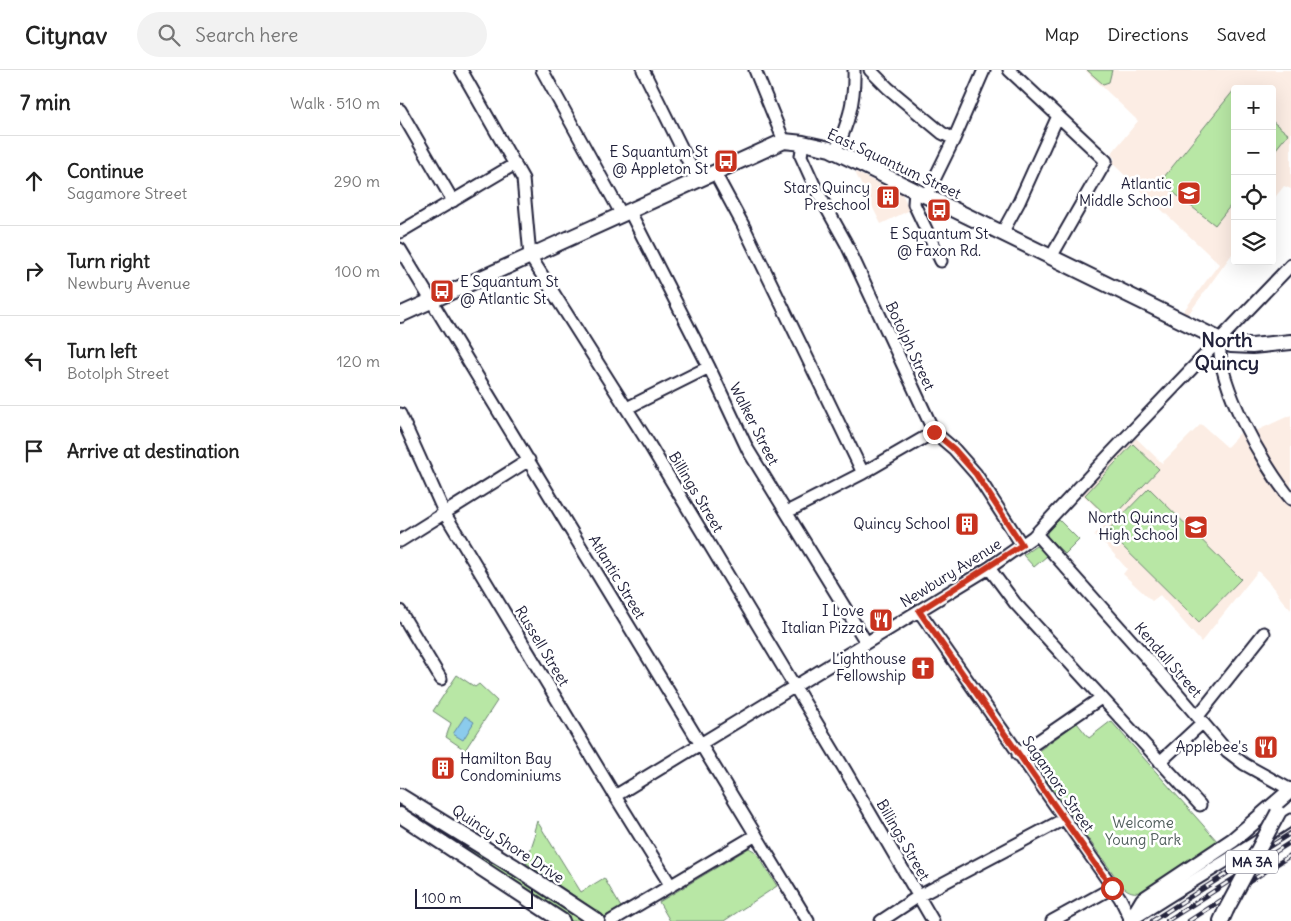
<!DOCTYPE html>
<meta charset="utf-8">
<style>
body{margin:0;font-family:Delius,sans-serif;background:#f2f2f2;color:#222}
.controls{position:absolute;right:15px;top:15px;display:grid;overflow:hidden;border-radius:5px;box-shadow:0 5px 20px #0002}
.controls button{width:45px;height:45px;display:grid;place-items:center;padding:0;border:0;border-bottom:1px solid #e0e0e0;background:#fff;color:#222;font:25px sans-serif}
.scale{position:absolute;left:15px;bottom:12px;width:118px;box-sizing:border-box;padding-left:5px;border:2px solid #22223b;border-top:0;font-size:14px;line-height:18px;white-space:nowrap;color:#22223b;-webkit-text-stroke:4px #fff;paint-order:stroke}
.stop{position:absolute;width:15px;height:15px;margin:-11px;border:4px solid #c8321e;border-radius:50%;background:#fff}
.stop.end{background:#c8321e;border-color:#fff;box-shadow:0 1px 5px #0008}
.list{margin:0;padding:0;list-style:none}
h2{display:flex;justify-content:space-between;align-items:center;height:65px;margin:0;padding:0 20px;font-size:21px}
h2 small{font-size:16px;font-weight:400;color:#767676}
.list li{display:grid;grid-template-columns:32px 1fr auto;gap:15px;align-items:center;box-sizing:border-box;height:90px;padding:0 20px;border-top:1px solid #e0e0e0}
.list b{display:block;font-size:19px;white-space:nowrap}
.list p{margin:0;font-size:16px;white-space:nowrap;color:#767676}
.list em{font-size:16px;font-style:normal;color:#767676}
.icon{flex:none;width:28px;height:28px;fill:none;stroke:currentColor;stroke-width:2;stroke-linecap:round;stroke-linejoin:round}
.map{position:relative;flex:none;width:891px;height:851px;overflow:hidden}
header{display:flex;align-items:center;gap:30px;box-sizing:border-box;height:70px;padding:0 25px;background:#fff;border-bottom:1px solid #e0e0e0}
header strong{font-size:24px}
nav{display:flex;gap:28px;margin-inline-start:auto;font-size:18px}
.search{width:350px;height:45px;background:#f2f2f2;display:flex;align-items:center;gap:12px;box-sizing:border-box;padding:0 18px;border-radius:28px;color:#767676;font-size:19px}
main{display:flex}
aside{flex:1;background:#fff}
.map>svg:first-child{display:block}
.built{fill:#fcede4}
.green{fill:#b8e7a5;stroke:#6d8470}
.water{fill:#8bcbec;stroke:#6187a5}
.lines{fill:none;stroke-linecap:round;stroke-linejoin:round}
.minor-casing{stroke:#22223b;stroke-width:15}
.major-casing{stroke:#22223b;stroke-width:18}
.minor{stroke:#fff;stroke-width:11}
.major{stroke:#fff;stroke-width:14}
.rail-casing{stroke:#22223b;stroke-width:4.5}
.rail{stroke:#fff;stroke-width:2.5;stroke-dasharray:8;stroke-linecap:butt}
.major-bridge-casing{stroke:#22223b;stroke-width:18;stroke-linecap:butt}
.major-bridge{stroke:#fff;stroke-width:14}
.route{stroke:#c8321e;stroke-width:6}
.labels{text-anchor:middle;stroke-width:5;stroke-linejoin:round;paint-order:stroke}
.shield{fill:#fff;stroke:#646476;stroke-width:1}
.shield-label{font-size:14px;font-weight:bold;fill:#22223b}
.poi-label{font-size:15px;fill:#22223b;stroke:#fff;text-anchor:end}
.street-label{font-size:15px;fill:#22223b;stroke:#fff}
.park-label{font-size:15px;fill:#4f5d5b;stroke:#fff}
.district-label{font-size:20px;font-weight:bold;fill:#22223b;stroke:#fff}
</style>
<header>
<strong>Citynav</strong>
<div class="search"><svg class="icon" aria-label="search" viewBox="0 0 24 24"><circle cx="10" cy="10" r="6"/><path d="M15 15l6 6"/></svg>Search here</div>
<nav><a>Map</a><a>Directions</a><a>Saved</a></nav>
</header>
<main>
<aside>
<h2>7 min<small>Walk · 510 m</small></h2>
<ul class="list">
<li><svg class="icon" aria-label="ahead" viewBox="0 0 24 24"><path d="M12 20V5M6 11l6-6 6 6"/></svg><div><b>Continue</b><p>Sagamore Street</p></div><em>290 m</em></li>
<li><svg class="icon" aria-label="right" viewBox="0 0 24 24"><path d="M7 20v-9h11M14 6l5 5-5 5"/></svg><div><b>Turn right</b><p>Newbury Avenue</p></div><em>100 m</em></li>
<li><svg class="icon" aria-label="left" viewBox="0 0 24 24"><path d="M17 20v-9H6M10 6l-5 5 5 5"/></svg><div><b>Turn left</b><p>Botolph Street</p></div><em>120 m</em></li>
<li><svg class="icon" aria-label="arrive" viewBox="0 0 24 24"><path d="M6 21V4h12l-3 4 3 4H6"/></svg><div><b>Arrive at destination</b></div></li>
</ul>
</aside>
<div class="map">
<svg width="891" height="851" viewBox="0 0 891 851">
<rect width="100%" height="100%" fill="#fff"/>
<filter id="ink" filterUnits="userSpaceOnUse"><feTurbulence type="fractalNoise" baseFrequency=".02" numOctaves="2"/><feDisplacementMap in="SourceGraphic" scale="10" xChannelSelector="R" yChannelSelector="G"/><feConvolveMatrix kernelMatrix="1 2 1 2 8 2 1 2 1" color-interpolation-filters="sRGB"/></filter>
<g filter="url(#ink)">
<path class="built" d="M685 0H891V119L884 116 872 131V19H835V180L787 246 782 243 819 194 712 93 715 89 711 84 738 51Z
M455 102 502 124 510 140 481 154Z
M891 345V540L881 529 875 519 858 501 801 572 760 525 752 531 723 504 727 499 706 475 694 465 709 450 682 424 736 368 762 393 801 354 827 377 840 363 858 360Z"/>
<path class="green" d="M687 0H712L709 12 703 14Z
M834 20 835 130 815 155 760 112Z
M872 51 888 64 872 84Z
M733 374 759 399 711 450 685 425Z
M749 418 841 509 799 552 707 461Z
M659 450 679 470 665 484 647 466V461Z
M636 476 641 479 647 486 634 497 623 485Z
M57 605 75 617 79 614 97 631 65 680 46 667 51 653 33 641Z
M711 651 818 772 744 821C734 824 729 822 722 816L630 687 677 653 689 668Z
M0 736 16 742 182 851H172L0 738Z
M137 751 181 822 204 808 222 839 207 848 126 793 136 763 134 761Z
M349 778 356 782 377 816 324 851H270L259 832Z"/>
<path class="water" d="M65 646 74 652 63 670 53 664Z"/>
<g class="lines">
<g class="minor-casing">
<path id="minor" d="M61 0 123 109 130 186 249 374 445 700 533 851
M142 0 222 145
M243 0 298 111
M355 0 384 71
M470 0 488 18 542 63 554 69
M609 0 706 91 651 187
M0 40 53 131
M403 73 401 86 416 119 446 173 534 362 554 379 576 404 622 475
M435 82C448 54 455 32 454 0
M315 103 343 155 463 403
M515 121 514 134 541 191
M526 126 554 69 584 0
M230 142 309 297 348 380 466 572
M0 162 115 94
M602 163 619 132 658 46
M0 179 408 851
M820 269C815 311 864 397 891 429
M227 338 309 297
M0 344 45 444 215 726 271 816
M387 442 463 403 534 362
M636 464 762 605 827 681 844 694 891 720
M0 471 129 390
M589 498 615 533 800 735
M0 541 41 609
M519 541 720 828 731 850
M798 646 864 563
M618 685 701 628
M760 692 803 652
M215 726 589 498 633 467 712 382 891 195
M733 849C785 815 839 784 891 750
M211 851 356 765
M481 851 519 826 664 749
M652 851 712 818"/>
</g>
<g class="major-casing">
<path id="major" d="M0 245 384 71 403 73 430 79 831 275 852 276 891 272
M0 726 115 797 197 851
M0 745 162 851
M731 850 743 830 833 770 891 720
M821 851 826 840"/>
</g>
<use href="#minor" class="minor"/>
<use href="#major" class="major"/>
<g class="rail-casing">
<path id="rail" d="M752 851 891 763
M767 851 891 772
M789 851 891 785"/>
</g>
<use href="#rail" class="rail"/>
<g class="major-bridge-casing">
<path id="major-bridge" d="M826 840 878 743"/>
</g>
<use href="#major-bridge" class="major-bridge"/>
</g>
</g>
<g class="lines" filter="url(#ink)">
<path class="route" d="M534 362 554 379 576 404 622 475 519 541 712 818"/>
</g>
<defs>
<g id="bus-square" transform="scale(1.25)"><rect x="-9" y="-9" width="18" height="18" rx="4" fill="#c8321e" stroke="#fff"/><path d="M-5-6H5V4H4V6H2V4H-2V6H-4V4H-5ZM-3.5-4V0h7V-4ZM-3.5 1.2v1.5H-2V1.2ZM2 1.2v1.5H3.5V1.2Z" fill="#fff"/></g>
<g id="school-square" transform="scale(1.25)"><rect x="-9" y="-9" width="18" height="18" rx="4" fill="#c8321e" stroke="#fff"/><path d="M0-5L7-2L0 1L-7-2ZM-4 1L0 2.5L4 1V4Q0 6-4 4Z" fill="#fff"/></g>
<g id="building-square" transform="scale(1.25)"><rect x="-9" y="-9" width="18" height="18" rx="4" fill="#c8321e" stroke="#fff"/><path d="M-4-6H4V6H1V3H-1V6H-4ZM-2.5-4.3h1.7v1.8h-1.7ZM.8-4.3h1.7v1.8H.8ZM-2.5-1h1.7V.8h-1.7ZM.8-1h1.7V.8H.8Z" fill="#fff"/></g>
<g id="restaurant-square" transform="scale(1.25)"><rect x="-9" y="-9" width="18" height="18" rx="4" fill="#c8321e" stroke="#fff"/><path d="M-5-6h1v4h1v-4h1v4h1v-4h1v5L-1.5 .5V6h-2V.5L-5-1ZM5-6V6H3V1.5H1.5Q1.5-4 5-6Z" fill="#fff"/></g>
<g id="church-square" transform="scale(1.25)"><rect x="-9" y="-9" width="18" height="18" rx="4" fill="#c8321e" stroke="#fff"/><path d="M-1.2-6h2.4v3.5h3.3v2.4h-3.3V6h-2.4V-.1h-3.3v-2.4h3.3Z" fill="#fff"/></g>
</defs>
<g fill-rule="evenodd">
<use href="#bus-square" x="326" y="91"/>
<use href="#school-square" x="789" y="123"/>
<use href="#building-square" x="488" y="127"/>
<use href="#bus-square" x="539" y="140"/>
<use href="#bus-square" x="42" y="221"/>
<use href="#building-square" x="567" y="454"/>
<use href="#school-square" x="796" y="457"/>
<use href="#restaurant-square" x="481" y="550"/>
<use href="#church-square" x="523" y="598"/>
<use href="#restaurant-square" x="866" y="677"/>
<use href="#building-square" x="43" y="698"/>
</g>
<g class="labels">
<rect class="shield" x="826" y="780.5" width="52" height="23" rx="4"/>
<g class="shield-label">
<text x="852" y="797">MA 3A</text>
</g>
<g class="poi-label">
<text x="308" y="87">E Squantum St<tspan x="308" dy="17">@ Appleton St</tspan></text>
<text x="772" y="119">Atlantic<tspan x="772" dy="17">Middle School</tspan></text>
<text x="470" y="123">Stars Quincy<tspan x="470" dy="17">Preschool</tspan></text>
<text x="539" y="169" text-anchor="middle">E Squantum St<tspan x="539" dy="17">@ Faxon Rd.</tspan></text>
<text x="60" y="217" text-anchor="start">E Squantum St<tspan x="60" dy="17">@ Atlantic St</tspan></text>
<text x="778" y="453">North Quincy<tspan x="778" dy="17">High School</tspan></text>
<text x="550" y="459">Quincy School</text>
<text x="464" y="546">I Love<tspan x="464" dy="17">Italian Pizza</tspan></text>
<text x="506" y="594">Lighthouse<tspan x="506" dy="17">Fellowship</tspan></text>
<text x="848" y="682">Applebee's</text>
<text x="60" y="694" text-anchor="start">Hamilton Bay<tspan x="60" dy="17">Condominiums</tspan></text>
</g>
<g class="street-label">
<text transform="translate(494 94) rotate(25)" y="5">East Squantum Street</text>
<text transform="translate(510 276) rotate(65)" y="5">Botolph Street</text>
<text transform="translate(354 354) rotate(63)" y="5">Walker Street</text>
<text transform="translate(296 422) rotate(59)" y="5">Billings Street</text>
<text transform="translate(551 503) rotate(-32)" y="5">Newbury Avenue</text>
<text transform="translate(217 507) rotate(59)" y="5">Atlantic Street</text>
<text transform="translate(142 576) rotate(59)" y="5">Russell Street</text>
<text transform="translate(768 590) rotate(49)" y="5">Kendall Street</text>
<text transform="translate(658 714) rotate(55)" y="5">Sagamore Street</text>
<text transform="translate(503 770) rotate(60)" y="5">Billings Street</text>
<text transform="translate(108 774) rotate(33)" y="5">Quincy Shore Drive</text>
</g>
<g class="park-label">
<text x="743" y="758">Welcome<tspan x="743" dy="17">Young Park</tspan></text>
</g>
<g class="district-label">
<text x="827" y="277">North<tspan x="827" dy="23">Quincy</tspan></text>
</g>
</g>
</svg>
<div class="controls">
<button>+</button>
<button>−</button>
<button><svg class="icon" aria-label="locate" viewBox="0 0 24 24"><circle cx="12" cy="12" r="6"/><path d="M12 2v4M12 18v4M2 12h4M18 12h4"/></svg></button>
<button><svg class="icon" aria-label="layers" viewBox="0 0 24 24"><path d="M12 4l9 5-9 5-9-5zM3 14l9 5 9-5"/></svg></button>
</div>
<div class="scale">100 m</div>
<div class="stop" style="left:712px;top:818px"></div>
<div class="stop end" style="left:534px;top:362px"></div>
</div>
</main>
